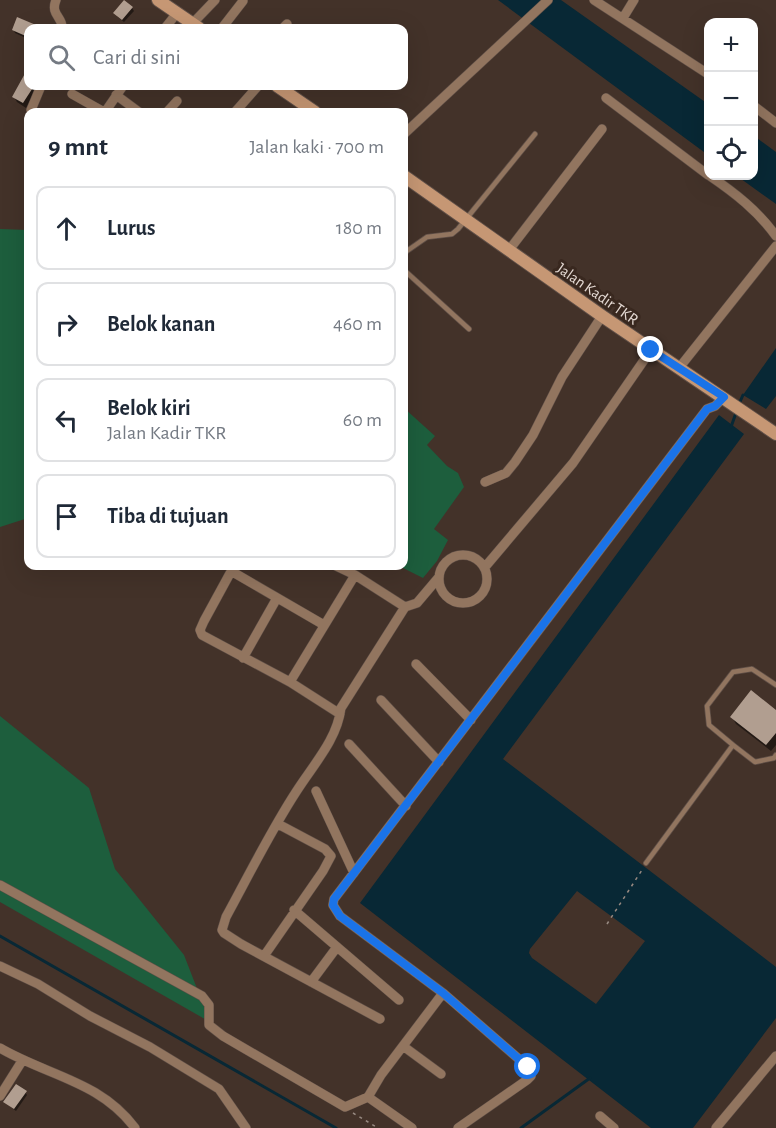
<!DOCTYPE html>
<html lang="id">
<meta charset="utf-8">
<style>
body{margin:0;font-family:"Alegreya Sans",sans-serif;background:#f2f2f3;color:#1f2937}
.controls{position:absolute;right:18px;top:18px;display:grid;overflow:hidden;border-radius:12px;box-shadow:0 6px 24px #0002}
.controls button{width:54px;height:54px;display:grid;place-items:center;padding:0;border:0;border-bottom:2px solid #e0e1e3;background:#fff;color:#1f2937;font:30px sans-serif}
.stop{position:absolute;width:18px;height:18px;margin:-14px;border:4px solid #1a73e8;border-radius:50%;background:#fff}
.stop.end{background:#1a73e8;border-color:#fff;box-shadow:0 2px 6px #0008}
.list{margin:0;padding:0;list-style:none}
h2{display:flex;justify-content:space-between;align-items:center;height:78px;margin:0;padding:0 24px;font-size:26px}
h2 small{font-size:20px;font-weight:400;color:#747a83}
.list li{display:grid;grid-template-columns:39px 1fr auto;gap:18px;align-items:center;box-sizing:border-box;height:84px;margin:0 12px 12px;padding:0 12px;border:2px solid #e0e1e3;border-radius:12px}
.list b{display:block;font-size:22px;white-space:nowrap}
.list p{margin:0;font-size:20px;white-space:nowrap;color:#747a83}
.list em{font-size:20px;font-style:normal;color:#747a83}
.icon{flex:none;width:33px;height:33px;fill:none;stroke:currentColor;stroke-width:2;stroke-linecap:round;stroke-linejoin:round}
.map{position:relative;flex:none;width:776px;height:1128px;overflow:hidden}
.search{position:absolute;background:#fff;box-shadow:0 6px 24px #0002;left:24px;top:24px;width:384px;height:66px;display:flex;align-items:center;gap:15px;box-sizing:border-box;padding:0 21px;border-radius:12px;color:#747a83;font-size:22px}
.panel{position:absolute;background:#fff;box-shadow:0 6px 24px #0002;left:24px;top:108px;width:384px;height:462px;border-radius:12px}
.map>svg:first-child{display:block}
.green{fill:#1d5e3d}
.water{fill:#082835;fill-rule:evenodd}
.shadow{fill:#0007}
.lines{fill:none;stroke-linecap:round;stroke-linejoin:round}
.stream{stroke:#082835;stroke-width:3}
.building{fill:#b19e90}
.lane-casing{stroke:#605048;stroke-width:6}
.street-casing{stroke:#605048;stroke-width:10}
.secondary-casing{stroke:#605048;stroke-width:14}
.path{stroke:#988a82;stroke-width:1.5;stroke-dasharray:3 4.5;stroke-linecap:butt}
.lane{stroke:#92755f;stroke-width:4.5}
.street{stroke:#92755f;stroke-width:9}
.secondary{stroke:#c69774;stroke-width:12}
.route{stroke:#1a73e8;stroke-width:8}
.labels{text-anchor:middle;stroke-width:6;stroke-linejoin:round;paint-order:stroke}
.street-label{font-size:16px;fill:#e4d9d3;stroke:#39281f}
</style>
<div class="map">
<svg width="776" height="1128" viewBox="0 0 776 1128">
<rect width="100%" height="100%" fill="#433229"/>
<path class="green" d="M0 229 28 230V518L0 527Z
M404 408 435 436 427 445 447 466 458 473 464 487 434 529 448 540 437 561 423 578 399 566H404Z
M0 716 89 788 115 869 184 955 210 1022 0 902Z"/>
<path class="water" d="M498 0H561L708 104V155Z
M754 136 776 152V204L737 176H754Z
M776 348V396L766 409 743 395Z
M719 415 744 434 503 759 776 967V1018L693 1128H651L360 903ZM577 891 645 941 596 1004 532 958 529 953 530 949Z"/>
<path class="shadow" d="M132 8 134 11 124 22 117 16Z
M18 19 39 28H28V39L15 33 14 30Z
M27 73 28 86H39L26 108 17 102 14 97Z
M776 712V745L771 751 736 724 732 717Z
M25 1092 27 1095 16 1111 5 1102Z"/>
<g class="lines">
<path class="stream" d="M739 404 743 395
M731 427 737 410
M0 936 336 1128
M521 1128 590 1078"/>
</g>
<path class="building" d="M124 0 133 7 122 20 113 13Z
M17 17 43 28H28V37L12 30Z
M28 68V86H34L23 103 12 97Z
M751 690 776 710V733L766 745 730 717Z
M16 1084 27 1091 14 1109 3 1102Z"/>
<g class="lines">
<g class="lane-casing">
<path id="lane" d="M404 253 427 237 452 234 458 229 535 134
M404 270 469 329
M733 745 709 725 707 706 733 672 752 669 776 685
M646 863 733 745 755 762 774 758 776 755"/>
</g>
<g class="street-casing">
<path id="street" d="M56 0C50 15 63 17 62 28
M594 0 708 74
M623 18 634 0
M192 24 215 0
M165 28 177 13
M222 28 243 1
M283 28 287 24
M72 94 104 112
M116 95 139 112
M606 98 708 175
M754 106 776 123
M31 110 41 86
M105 112 123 86
M167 112 177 101
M235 112 258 86
M404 134 548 0
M710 176C735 193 758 211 776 236
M509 250 602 129
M679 368 776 246
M485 482 506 473 515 462 533 435 562 377 602 316
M439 579a24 24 0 1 1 48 0a24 24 0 1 1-48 0Z
M234 566 204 621 200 630 202 635 290 682 340 714
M336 566 355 575 405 607 417 603 439 577
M485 567 573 463 651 350
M231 571 324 625
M243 658 277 598
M416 664 471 720
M290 682 355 575
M381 700 439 762
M349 744 406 806
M316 791 354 873
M0 885 202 996 209 1005V1025L223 1036 345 1107 368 1097 412 1128
M294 910 399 1000
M264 956 323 871 331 856 325 849 278 824
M0 966 38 984 90 1016 150 1047 219 1089 246 1128
M311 982 337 947
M380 1019 241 944 224 933 222 930 226 917C249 875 270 832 296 792 313 765 337 740 341 708L405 607
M403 1046 441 1074
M0 1048C48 1076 100 1081 135 1128
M0 1096 22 1061
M368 1097 381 1075 443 993
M600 1116 614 1128
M458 1128 527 1080 531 1076 528 1067 443 993 340 916 333 905 334 899 707 409 715 406 724 397
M716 1128 776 1056"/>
</g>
<g class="secondary-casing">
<path id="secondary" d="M158 0 199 28
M277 86 315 112
M404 176 602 316 776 434"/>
</g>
<path class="path" d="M607 924 642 870
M353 1113 378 1128"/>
<use href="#lane" class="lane"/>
<use href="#street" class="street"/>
<use href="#secondary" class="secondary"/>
</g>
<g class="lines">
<path class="route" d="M528 1067 443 993 340 916 333 905 334 899 354 873 707 409 715 406 724 397 651 350"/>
</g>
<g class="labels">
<g class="street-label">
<text transform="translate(598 293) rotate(35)" y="6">Jalan Kadir TKR</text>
</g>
</g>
</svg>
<div class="controls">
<button>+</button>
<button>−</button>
<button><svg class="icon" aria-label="locate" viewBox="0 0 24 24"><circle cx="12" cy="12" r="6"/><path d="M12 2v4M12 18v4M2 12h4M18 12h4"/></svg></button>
</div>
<div class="stop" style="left:528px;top:1067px"></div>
<div class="stop end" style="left:651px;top:350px"></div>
<div class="search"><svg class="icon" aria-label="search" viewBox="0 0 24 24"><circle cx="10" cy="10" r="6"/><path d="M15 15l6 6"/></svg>Cari di sini</div>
<section class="panel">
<h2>9 mnt<small>Jalan kaki · 700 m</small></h2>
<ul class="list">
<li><svg class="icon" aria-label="ahead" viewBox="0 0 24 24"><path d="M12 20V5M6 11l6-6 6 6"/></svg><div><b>Lurus</b></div><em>180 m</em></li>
<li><svg class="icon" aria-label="right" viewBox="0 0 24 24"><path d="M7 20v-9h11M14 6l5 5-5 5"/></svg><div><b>Belok kanan</b></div><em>460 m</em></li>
<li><svg class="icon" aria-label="left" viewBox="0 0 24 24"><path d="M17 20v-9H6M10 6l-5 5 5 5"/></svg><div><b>Belok kiri</b><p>Jalan Kadir TKR</p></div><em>60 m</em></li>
<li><svg class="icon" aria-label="arrive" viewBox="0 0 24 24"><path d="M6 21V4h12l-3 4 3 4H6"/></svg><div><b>Tiba di tujuan</b></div></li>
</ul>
</section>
</div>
